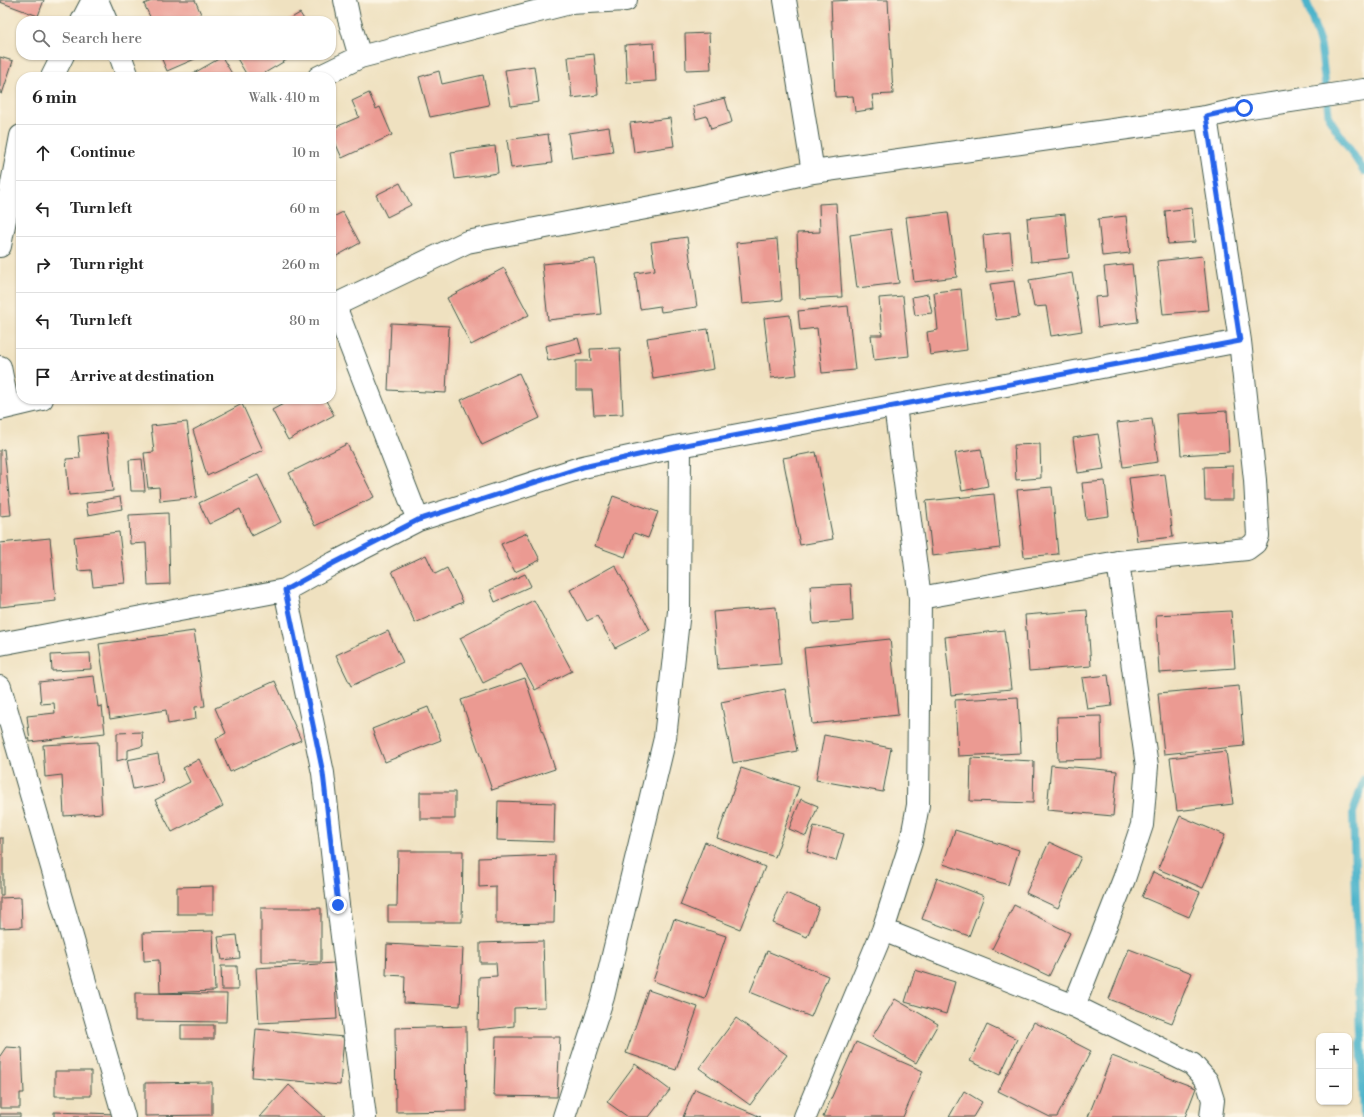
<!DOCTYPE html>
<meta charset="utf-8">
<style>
body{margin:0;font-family:"Libre Bodoni",serif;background:#f2f2f2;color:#222}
.controls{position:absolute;right:12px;bottom:12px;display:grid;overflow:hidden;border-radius:8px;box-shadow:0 1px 3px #0004}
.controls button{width:36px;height:36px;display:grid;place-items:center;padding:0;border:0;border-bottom:1px solid #e0e0e0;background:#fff;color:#222;font:20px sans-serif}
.stop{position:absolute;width:12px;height:12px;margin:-9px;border:3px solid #2563eb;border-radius:50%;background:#fff}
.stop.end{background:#2563eb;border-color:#fff;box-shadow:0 1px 4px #0008}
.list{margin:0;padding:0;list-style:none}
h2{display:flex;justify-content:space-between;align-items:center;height:52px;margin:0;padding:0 16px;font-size:17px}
h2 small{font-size:13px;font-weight:400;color:#767676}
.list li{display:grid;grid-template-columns:26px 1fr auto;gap:12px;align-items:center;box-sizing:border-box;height:56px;padding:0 16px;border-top:1px solid #e0e0e0}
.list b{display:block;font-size:15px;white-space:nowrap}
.list em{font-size:13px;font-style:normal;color:#767676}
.icon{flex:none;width:22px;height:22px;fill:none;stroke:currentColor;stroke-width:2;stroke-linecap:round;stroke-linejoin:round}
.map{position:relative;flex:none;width:1364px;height:1117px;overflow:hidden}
.search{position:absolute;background:#fff;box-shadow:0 1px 3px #0004;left:16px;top:16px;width:320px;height:44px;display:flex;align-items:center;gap:10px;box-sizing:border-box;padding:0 14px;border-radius:16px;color:#767676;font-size:15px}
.panel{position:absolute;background:#fff;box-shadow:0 1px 3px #0004;left:16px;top:72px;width:320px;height:332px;border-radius:16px}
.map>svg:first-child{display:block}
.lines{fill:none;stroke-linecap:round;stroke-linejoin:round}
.stream{stroke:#4cb4cb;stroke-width:8}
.building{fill:#eb9a92}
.minor-casing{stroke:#3e5649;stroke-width:24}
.minor{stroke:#fff;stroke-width:22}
.route{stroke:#2563eb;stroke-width:5}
</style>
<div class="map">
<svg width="1364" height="1117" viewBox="0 0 1364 1117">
<rect width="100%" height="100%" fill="#fcf5e5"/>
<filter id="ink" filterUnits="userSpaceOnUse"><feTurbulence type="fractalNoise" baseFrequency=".025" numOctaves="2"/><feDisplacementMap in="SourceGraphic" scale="8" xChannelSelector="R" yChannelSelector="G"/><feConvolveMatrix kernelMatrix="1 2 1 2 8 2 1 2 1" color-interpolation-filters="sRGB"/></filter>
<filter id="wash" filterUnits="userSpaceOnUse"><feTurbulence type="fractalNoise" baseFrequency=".012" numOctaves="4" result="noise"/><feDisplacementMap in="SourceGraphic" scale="16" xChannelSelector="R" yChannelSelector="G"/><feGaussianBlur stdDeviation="0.9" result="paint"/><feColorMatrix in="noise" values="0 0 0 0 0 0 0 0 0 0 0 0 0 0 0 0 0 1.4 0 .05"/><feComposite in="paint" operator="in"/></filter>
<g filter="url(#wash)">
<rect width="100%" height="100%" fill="#efe1c0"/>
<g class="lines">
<path class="stream" d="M1306 0 1321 47 1329 118 1364 171
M1364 1117 1353 813 1364 779"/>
</g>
<g id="blocks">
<path class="building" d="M0 0H44L38 16 0 2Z
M154 0H195L201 14 185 21H152L144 4Z
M856 0H888L893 94 872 95 874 109 855 112 853 96 835 97 831 1Z
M300 13 305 21H286Z
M709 33 711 69 686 70 685 34Z
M654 43 656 81 627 83 625 45Z
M594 54 598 95 572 98 568 57Z
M160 55H204L167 71Z
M235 55H295L258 77H248Z
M0 57 13 61 2 94 0 93Z
M222 57 234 77H187Z
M534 66 539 102 511 106 505 70Z
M439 71 442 84 483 75 489 105 430 117 419 77Z
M369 93 376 109 380 107 392 135 342 158 331 133V129L359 117 352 101Z
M725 98 732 122 711 129 707 116 696 119 693 106Z
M670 118 674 146 634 152 630 123Z
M609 127 613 152 572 158 568 133Z
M548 134 552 163 511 168 507 140Z
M495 146 498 173 455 179 451 152Z
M400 183 411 205 387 217 376 195Z
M836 203 842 297 800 299 797 233 820 232 819 204Z
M1192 208 1195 242 1168 244 1165 211Z
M343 212 360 243 335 257 331 250V218Z
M948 212 957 277 914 282 906 217Z
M1065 214 1069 258 1031 262 1027 218Z
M1126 216 1130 253 1102 256 1098 219Z
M891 229 899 283 857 288 850 235Z
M1010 232 1013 269 986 272 983 235Z
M687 237 697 307 661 312 660 306 640 309 635 273 655 270 651 242Z
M777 239 782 300 742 304 736 243Z
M1203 256 1209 310 1163 314 1157 261Z
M595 259 601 314 548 320 542 264Z
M1132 264 1138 322 1098 327 1095 297 1107 296 1104 267Z
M504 268 529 315 471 345 447 298Z
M1072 273 1082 331 1051 336 1046 306 1034 307 1029 280Z
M1014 281 1019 317 996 320 990 284Z
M961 289 967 350 930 355 927 332 938 330 934 292Z
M928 294 932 313 915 315 912 297Z
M903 296 909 356 874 360 871 335H882L879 298Z
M848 306 855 370 822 373 817 328 800 330 798 311Z
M790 315 797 375 771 378 764 318Z
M391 323 449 326 446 393 388 390Z
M708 329 714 369 653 379 647 338Z
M578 338 582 353 548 361 545 346Z
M620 348 623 414 594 415 592 390H576V361H591L590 349Z
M519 373 540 418 482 445 461 400Z
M283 399H325L334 415 288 440 272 410 285 403Z
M242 404 263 450 207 476 193 430Z
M1227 411 1229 452 1181 455 1178 414Z
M1152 419 1158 462 1123 467 1117 423Z
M187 422 197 497 160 501 159 487 148 488 144 453 154 452 151 426Z
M107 433 113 491 69 495 66 459 80 458 78 436Z
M1098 434 1104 469 1078 473 1073 438Z
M347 444 374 497 315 526 289 473Z
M1040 444 1041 478 1016 480 1014 445Z
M4 449 11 515 0 516V450Z
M981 449 988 486 962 491 955 453Z
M816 452 833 539 800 545 783 458Z
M142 459 145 491H131L129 460Z
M1233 466V500H1205L1204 467Z
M1165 474 1173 537 1137 541 1129 478Z
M258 475 281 522 252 536 240 509 209 524 199 503Z
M1105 481 1109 516 1086 519 1082 483Z
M1052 487 1058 554 1024 557 1017 490Z
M994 494 1000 548 932 556 926 501Z
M613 496 658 512 648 538 634 533 625 557 595 546Z
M120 497 122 509 88 515 86 503Z
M168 513 170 584 148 585 146 543 130 544 129 515Z
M119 532 125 583 93 586 91 570 78 571 74 537Z
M527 533 540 560 515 572 501 544Z
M50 538 56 601 0 607V543Z
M426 555 435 574 447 568 463 602 415 623 392 571Z
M615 565 650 630 615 648 597 616 587 621 570 590Z
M525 574 531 586 495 602 490 590Z
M851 584 853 621 813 624 810 586Z
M534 600 572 671 535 690 521 664 483 683 460 638Z
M776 607 781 664 718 669 713 612Z
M1087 610 1091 666 1029 671 1025 615Z
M1231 611 1235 668 1159 673 1156 615Z
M1004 630 1011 689 951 695 945 637Z
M194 631 205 706 195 707 196 719 168 724 166 710 110 719 99 644Z
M388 631 403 662 351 686 336 655Z
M890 639 898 715 812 724 804 648Z
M90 653 91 669 52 671 51 655Z
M1108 675 1112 706 1087 709 1082 678Z
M94 676 98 707 102 706 105 733 30 742 27 716 55 713 54 703 41 704 39 682Z
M525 678 555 769 492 790 461 700Z
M275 681 301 740 230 772 216 739 226 733 215 708Z
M1239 686 1244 746 1164 754 1158 693Z
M785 689 797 751 733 763 721 702Z
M1018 697 1021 753 958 756 955 700Z
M428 707 441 740 385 762 372 729Z
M1101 716 1102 759 1058 760 1057 717Z
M142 732 143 746 128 750V758L117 761V733Z
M824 735 891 748 883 792 816 780Z
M98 742 102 813 64 816 62 775 45 777 43 745Z
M1226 751 1233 804 1177 811 1170 758Z
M158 754 163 783 133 789 127 760Z
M971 758 1034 761 1033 803 970 801Z
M199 759 223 806 172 832 155 800 190 782 183 768Z
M1051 765 1117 771 1113 816 1047 810Z
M741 768 799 787 775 857 717 838Z
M420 792H455V819H420Z
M801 799 818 806 806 836 789 829Z
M498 801 555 803 554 842 497 840Z
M1180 816 1225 835 1203 888 1158 869Z
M814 826 844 834 836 861 807 852Z
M955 830 1019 850 1008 885 943 864Z
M0 838H3V895H0Z
M705 842 765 867 740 929 680 905Z
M1049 842 1081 857 1058 908 1026 893Z
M398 851H463L462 922H388V906H397Z
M555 855 554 923 496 924V886L479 887V858Z
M1153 872 1200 892 1189 917 1142 897Z
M937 878 984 896 969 936 922 919Z
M213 886V914H177V887Z
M786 893 819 907 807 937 773 923Z
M21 897 22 927 0 928V898Z
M1014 905 1070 933 1049 976 992 949Z
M261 908H321V962H261Z
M674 919 726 936 705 999 653 981Z
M213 931 215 991 160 993 159 960 144 961 143 933Z
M237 935 240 958 222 960 218 937Z
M543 941 545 1007 514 1008V1026L478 1030 479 977 497 976 496 963H480V943Z
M387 944 463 948 460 1006 404 1003 405 976 386 975Z
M1129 949 1192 973 1172 1023 1109 999Z
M767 951 828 976 811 1017 750 992Z
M334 963 337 1019 259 1023 256 968Z
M221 966H237L238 990H222Z
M915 970 955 982 946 1014 905 1002Z
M648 990 698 1007 676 1070 626 1053Z
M135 993 227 994 226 1022 135 1021Z
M895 999 938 1024 916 1063 872 1037Z
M736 1018 787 1055 750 1105 699 1068Z
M1034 1022 1091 1051 1057 1117H1050L998 1091Z
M181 1025H214V1039H181Z
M987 1025 1017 1039 1000 1075 970 1061Z
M466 1026 467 1111 396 1112 395 1028Z
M256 1029 344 1037 340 1085 252 1077Z
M496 1037H560L557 1097 494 1096Z
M856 1042 923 1071 903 1117H823Z
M6 1047 22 1048 24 1093H20V1108H0V1056Z
M1112 1056 1196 1088 1185 1117H1088Z
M635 1064 670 1090 649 1117H628L607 1102Z
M55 1071H91V1096H55Z
M212 1082V1115L145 1116V1083Z
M289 1085 325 1117H260Z
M695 1089 761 1117H683Z
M964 1091 982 1102 973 1117H949Z
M54 1112 116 1114V1117H54Z
M0 1114H20V1117H0Z"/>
</g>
</g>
<g filter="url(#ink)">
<use href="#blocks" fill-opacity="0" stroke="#3e5649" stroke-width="1"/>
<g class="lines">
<g class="minor-casing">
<path id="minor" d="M97 0 106 21
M345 0 349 19 360 57
M785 0 813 172
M82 21 93 0
M120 55 128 77
M52 77 63 55
M319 77 360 57 570 3 626 0
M0 246 21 136
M335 306 418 520
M331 307 467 242 667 204 813 172 1206 117 1244 108 1364 90
M0 367 8 407
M0 409 42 399
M285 590 323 773 338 905 365 1117
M920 598 1118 562 1247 549 1255 543 1258 536 1255 480 1240 341 1206 117
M0 644 285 590 334 563 418 520 583 467 680 446 1240 341
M0 687 124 1117
M883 930 1074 1006 1192 1064 1207 1081 1213 1100 1211 1117
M1074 1006 1124 879 1142 825 1147 766 1118 562
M564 1117 603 997 665 738 679 611 680 446
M805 1117 883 930 911 842 918 805 920 598 895 406"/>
</g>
<use href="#minor" class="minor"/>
</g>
</g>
<g class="lines" filter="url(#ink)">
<path class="route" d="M338 905 323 773 285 590 334 563 418 520 583 467 680 446 1240 341 1206 116 1244 108"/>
</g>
</svg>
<div class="controls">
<button>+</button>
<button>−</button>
</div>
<div class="stop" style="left:1244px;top:108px"></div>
<div class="stop end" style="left:338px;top:905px"></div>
<div class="search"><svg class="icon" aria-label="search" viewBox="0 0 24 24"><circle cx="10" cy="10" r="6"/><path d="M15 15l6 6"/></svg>Search here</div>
<section class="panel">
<h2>6 min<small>Walk · 410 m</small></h2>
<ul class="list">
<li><svg class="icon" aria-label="ahead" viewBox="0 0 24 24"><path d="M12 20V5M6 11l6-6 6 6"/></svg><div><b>Continue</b></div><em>10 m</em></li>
<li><svg class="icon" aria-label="left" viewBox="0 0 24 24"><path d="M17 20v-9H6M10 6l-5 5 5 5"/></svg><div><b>Turn left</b></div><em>60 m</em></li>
<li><svg class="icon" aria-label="right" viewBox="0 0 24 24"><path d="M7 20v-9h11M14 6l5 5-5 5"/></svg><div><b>Turn right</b></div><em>260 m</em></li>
<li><svg class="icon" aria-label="left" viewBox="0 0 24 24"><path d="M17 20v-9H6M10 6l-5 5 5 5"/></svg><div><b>Turn left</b></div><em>80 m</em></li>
<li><svg class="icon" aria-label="arrive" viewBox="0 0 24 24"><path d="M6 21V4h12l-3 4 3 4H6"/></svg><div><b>Arrive at destination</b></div></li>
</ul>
</section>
</div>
